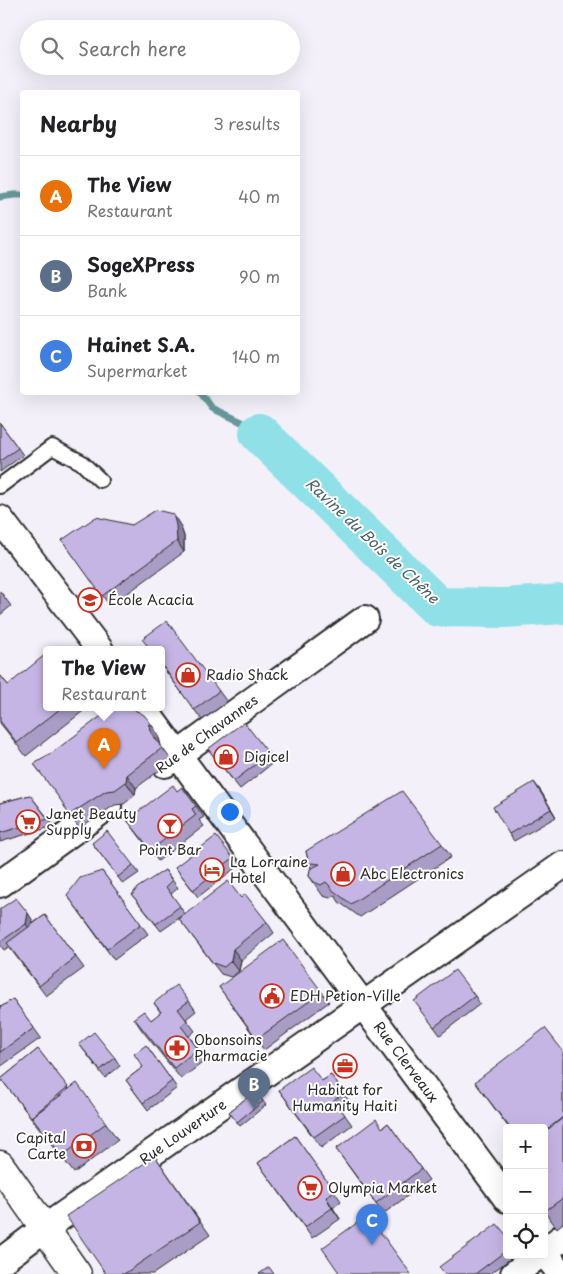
<!DOCTYPE html>
<meta charset="utf-8">
<style>
body{margin:0;font-family:"Playpen Sans",sans-serif;background:#f6f6f6;color:#202124}
.controls{position:absolute;right:15px;bottom:15px;display:grid;overflow:hidden;border-radius:5px;box-shadow:0 5px 20px #0002}
.controls button{width:45px;height:45px;display:grid;place-items:center;padding:0;border:0;border-bottom:1px solid #e0e0e0;background:#fff;color:#202124;font:25px sans-serif}
.you{position:absolute;left:229px;top:811px;width:18px;height:18px;margin:-12px;border:4px solid #fff;border-radius:50%;background:#1a73e8;box-shadow:0 0 0 8px #1a73e833}
.badge{display:grid;place-items:center;width:32px;height:32px;border-radius:50%;background:#c8321e;color:#fff;font-size:16px;font-weight:700}
.pin{position:absolute;translate:-50% -41px;filter:drop-shadow(0 1px 2px #0008)}
.pin::after{content:'';position:absolute;top:26px;width:18px;height:15px;background:inherit;clip-path:polygon(0 0,100% 0,50% 100%)}
.popup{position:absolute;left:43px;top:646px;width:122px;height:65px;box-sizing:border-box;display:grid;place-content:center;border-radius:5px;background:#fff;filter:drop-shadow(0 1px 4px #0005);font-size:16px;white-space:nowrap;color:#757577}
.popup b{font-size:19px;color:#202124}
.popup::after{content:'';position:absolute;left:50%;top:100%;margin-left:-10px;border:10px solid transparent;border-top-color:#fff}
.list{margin:0;padding:0;list-style:none}
h2{display:flex;justify-content:space-between;align-items:center;height:65px;margin:0;padding:0 20px;font-size:21px}
h2 small{font-size:16px;font-weight:400;color:#757577}
.list li{display:grid;grid-template-columns:32px 1fr auto;gap:15px;align-items:center;box-sizing:border-box;height:80px;padding:0 20px;border-top:1px solid #e0e0e0}
.list b{display:block;font-size:19px;white-space:nowrap}
.list p{margin:0;font-size:16px;white-space:nowrap;color:#757577}
.list em{font-size:16px;font-style:normal;color:#757577}
.icon{flex:none;width:28px;height:28px;fill:none;stroke:currentColor;stroke-width:2;stroke-linecap:round;stroke-linejoin:round}
.map{position:relative;flex:none;width:563px;height:1274px;overflow:hidden}
.search{position:absolute;background:#fff;box-shadow:0 5px 20px #0002;left:20px;top:20px;width:280px;height:55px;display:flex;align-items:center;gap:12px;box-sizing:border-box;padding:0 18px;border-radius:28px;color:#757577;font-size:19px}
.panel{position:absolute;background:#fff;box-shadow:0 5px 20px #0002;left:20px;top:90px;width:280px;height:305px;border-radius:5px}
.map>svg:first-child{display:block}
.lines{fill:none;stroke-linecap:round;stroke-linejoin:round}
.stream{stroke:#67989c;stroke-width:7}
.river{stroke:#8fe0e7;stroke-width:40}
.lane-casing{stroke:#2b2b2b;stroke-width:18}
.street-casing{stroke:#2b2b2b;stroke-width:30}
.secondary-casing{stroke:#2b2b2b;stroke-width:31}
.lane{stroke:#fff;stroke-width:14}
.street{stroke:#fff;stroke-width:26}
.secondary{stroke:#fff;stroke-width:28}
.wall{fill:#a99cc5;stroke:#2b2b2b}
.shaded-wall{fill:#8a7fa0;stroke:#2b2b2b}
.building{fill:#c5b5e5;stroke:#2b2b2b}
.labels{text-anchor:middle;stroke-width:4;stroke-linejoin:round;paint-order:stroke}
.poi-label{font-size:14px;fill:#2b2b2b;stroke:#fff;text-anchor:start}
.street-label{font-size:14px;fill:#2b2b2b;stroke:#fff}
.water-label{font-size:15px;font-style:italic;fill:#496163;stroke:#fff}
</style>
<div class="map">
<svg width="563" height="1274" viewBox="0 0 563 1274">
<rect width="100%" height="100%" fill="#f3f0fa"/>
<filter id="ink" filterUnits="userSpaceOnUse"><feTurbulence type="fractalNoise" baseFrequency=".02" numOctaves="2"/><feDisplacementMap in="SourceGraphic" scale="10" xChannelSelector="R" yChannelSelector="G"/><feConvolveMatrix kernelMatrix="1 2 1 2 8 2 1 2 1" color-interpolation-filters="sRGB"/></filter>
<g filter="url(#ink)">
<g class="lines">
<path class="stream" d="M0 197 14 195H22
M200 392 212 408 244 423 259 433"/>
<path class="river" d="M259 433 438 607 504 608 563 604"/>
<g class="lane-casing">
<path id="lane" d="M0 486 52 447 81 462 100 480"/>
</g>
<g class="street-casing">
<path id="street" d="M0 519 100 650
M143 708 507 1199
M165 764 365 619
M0 884 108 806
M544 1252 561 1274
M544 1252 563 1237
M0 1262 45 1228 563 865
M514 1274 539 1255"/>
</g>
<g class="secondary-casing">
<path id="secondary" d="M0 1165 77 1274"/>
</g>
<use href="#lane" class="lane"/>
<use href="#street" class="street"/>
<use href="#secondary" class="secondary"/>
</g>
<path class="wall" d="M0 423 23 455 0 472Z
M132 525H180L184 536V552L110 606 62 540Z
M0 591 11 606 0 615Z
M162 666 219 691 227 702 202 720Z
M0 675 8 685 46 708H87L26 756 0 723Z
M136 711 158 734 161 746 172 761 136 788 135 795 124 804 115 805 79 828 69 815 64 804 34 764Z
M208 749 269 754 274 762 240 789Z
M540 790 556 817 514 841 509 834Z
M177 791 196 806 204 817 199 820 204 826 158 861 127 820Z
M30 795 54 826 0 842V803Z
M92 843 133 865 139 873 123 884Z
M442 844 451 857 360 917 339 902 335 895 330 898 323 896 309 876 311 868 309 864 306 851Z
M233 858 238 866 198 897 175 867Z
M165 870 178 888 171 894 185 914 161 931 132 895Z
M102 871 148 934 114 960 67 895Z
M241 898 267 922 274 933 241 960 239 971 231 977 221 974 179 919Z
M0 909 33 921 32 924 45 915 84 968 46 996 9 947 4 950 0 945Z
M219 987 322 992 329 1002 264 1050Z
M475 996 480 1004 440 1035 420 1008Z
M13 999 41 1038 0 1067V1005L1 1007Z
M189 1001 196 1011 186 1019 195 1031 189 1036 206 1060 181 1079 141 1029 134 1018 151 1020 161 1013 154 1003Z
M79 1044 115 1058 120 1066 105 1078Z
M146 1045 177 1088 148 1110 126 1080 143 1067Z
M38 1049 69 1089 106 1123 118 1140 74 1173 1 1079Z
M563 1051V1223L557 1228 544 1211V1128H509L475 1082Z
M331 1075 351 1104 342 1111 352 1125 321 1148 279 1090 322 1081Z
M255 1091 266 1105 240 1126 229 1112Z
M388 1123 429 1180 383 1214 336 1149 382 1128Z
M295 1136 341 1201 333 1208 340 1219 312 1238 258 1163Z
M155 1156 210 1235 153 1274H106Z
M507 1236V1255L514 1256 490 1274H444Z"/>
<path class="shaded-wall" d="M173 514 180 525 184 536V552L177 541Z
M149 721 158 734 161 746 151 733Z
M127 775 136 788 135 795 126 782Z
M534 782 540 790 556 817 551 809Z
M28 913 33 921 31 932 26 924Z
M233 949 241 960 239 971 231 961Z
M326 1197 340 1219 332 1208Z"/>
<path class="building" d="M0 423 18 448 0 461Z
M156 510 173 514 176 525 177 541 102 596 62 540 96 517 132 525Z
M167 621 219 691 194 710 162 665V650H151L142 639Z
M46 654V708H61L17 743 0 721V675L8 685Z
M112 708H134L136 711 139 712 144 715 149 721 151 733 162 748 127 775 126 782 115 790 106 791 69 815 62 802 34 764 49 755Z
M244 722 269 754 234 781 208 749Z
M534 782 551 809 509 834 493 807Z
M173 785 177 791 182 787 196 806 192 809 196 815 151 850 127 820Z
M402 791 442 844 351 904 330 888V886L326 882 321 885 314 882 309 876 310 869 320 864 312 863 309 864 306 851Z
M30 795 48 819 0 833V803Z
M107 831 133 865 118 877 92 843Z
M216 836 233 858 193 890 175 867Z
M165 870 172 881 166 887 180 906 156 924 132 895 137 888Z
M102 871 141 924 107 949 67 895 80 878Z
M228 881 241 898 245 894 267 922 233 949 231 961 224 967 213 963 179 919Z
M16 898 28 913 26 924 0 942V909Z
M45 915 76 957 39 986 7 943Z
M283 940 322 992 257 1039 219 987Z
M455 970 475 996 434 1027 414 1001Z
M176 985 189 1001 178 1009 187 1021 181 1026 198 1049 174 1068 134 1018 144 1011 151 1020 161 1012 154 1003Z
M13 999 34 1028 0 1052V1005L1 1007Z
M545 1028 563 1051V1117L544 1132V1128H510L475 1082Z
M94 1032 115 1058 100 1070 79 1044Z
M146 1045 172 1081 143 1103 126 1080 143 1067 134 1054Z
M38 1049 68 1087 31 1117 1 1079Z
M311 1067 322 1081 331 1075 344 1093 334 1100 345 1115 314 1137 279 1090Z
M77 1083 106 1123 62 1156 32 1117Z
M255 1091 263 1101 237 1122 229 1112Z
M563 1118V1198L545 1211 544 1210V1132Z
M376 1119 382 1128 388 1123 421 1169 376 1203 336 1149Z
M295 1136 334 1191 326 1197 332 1208 305 1227 258 1163Z
M155 1156 200 1222 124 1274H106L66 1216Z
M368 1215 411 1274H340L322 1248Z
M497 1224 507 1236V1250L475 1274H444L439 1267Z
M269 1267 274 1274H259Z"/>
</g>
<defs>
<g id="school-ring" transform="scale(1.25)"><circle r="9.5" fill="#fff" stroke="#c8321e" stroke-width="1.5"/><path d="M0-5L7-2L0 1L-7-2ZM-4 1L0 2.5L4 1V4Q0 6-4 4Z" fill="#c8321e"/></g>
<g id="shop-ring" transform="scale(1.25)"><circle r="9.5" fill="#fff" stroke="#c8321e" stroke-width="1.5"/><path d="M-5-2.5h2.3a2.7 3.5 0 0 1 5.4 0H5L5.5 6h-11ZM-1.5-2.5h3a1.5 2.3 0 0 0-3 0Z" fill="#c8321e"/></g>
<g id="supermarket-ring" transform="scale(1.25)"><circle r="9.5" fill="#fff" stroke="#c8321e" stroke-width="1.5"/><path d="M-6-5.5h2.5l.6 2H6L4.5 2H-2.5L-4.4-4H-6ZM-1.5 3.2a1.3 1.3 0 1 0 .1 0ZM3 3.2a1.3 1.3 0 1 0 .1 0Z" fill="#c8321e"/></g>
<g id="bar-ring" transform="scale(1.25)"><circle r="9.5" fill="#fff" stroke="#c8321e" stroke-width="1.5"/><path d="M-6-5H6L.8 .8V4.5H3.5V6h-7V4.5H-.8V.8Z" fill="#c8321e"/></g>
<g id="hotel-ring" transform="scale(1.25)"><circle r="9.5" fill="#fff" stroke="#c8321e" stroke-width="1.5"/><path d="M-6-4.5h1.5V1H6V5H4.5V3h-9V5H-6ZM-4 0a1.8 1.8 0 1 1 3.6 0ZM.5 0V-2.5h3Q6-2.5 6 0Z" fill="#c8321e"/></g>
<g id="civic-ring" transform="scale(1.25)"><circle r="9.5" fill="#fff" stroke="#c8321e" stroke-width="1.5"/><path d="M-.6-6.5H3V-4.5H.6V-3L4-1V1h2V6H-6V1h2V-1L-.6-3ZM-1.2 2.5V6h2.4V2.5Z" fill="#c8321e"/></g>
<g id="pharmacy-ring" transform="scale(1.25)"><circle r="9.5" fill="#fff" stroke="#c8321e" stroke-width="1.5"/><path d="M-2-6h4v4h4v4h-4v4h-4v-4h-4v-4h4Z" fill="#c8321e"/></g>
<g id="office-ring" transform="scale(1.25)"><circle r="9.5" fill="#fff" stroke="#c8321e" stroke-width="1.5"/><path d="M-6-3h4V-5.5h4V-3h4V5H-6ZM-1-4.5V-3h2v-1.5ZM-6 0V1H6V0Z" fill="#c8321e"/></g>
<g id="bank-ring" transform="scale(1.25)"><circle r="9.5" fill="#fff" stroke="#c8321e" stroke-width="1.5"/><path d="M-6-4H6V4H-6ZM0-2.3a2.3 2.3 0 1 0 0 4.6a2.3 2.3 0 1 0 0-4.6Z" fill="#c8321e"/></g>
</defs>
<g fill-rule="evenodd">
<use href="#school-ring" x="90" y="600"/>
<use href="#shop-ring" x="188" y="675"/>
<use href="#shop-ring" x="226" y="757"/>
<use href="#supermarket-ring" x="28" y="822"/>
<use href="#bar-ring" x="170" y="826"/>
<use href="#hotel-ring" x="212" y="870"/>
<use href="#shop-ring" x="343" y="874"/>
<use href="#civic-ring" x="272" y="996"/>
<use href="#pharmacy-ring" x="177" y="1048"/>
<use href="#office-ring" x="345" y="1066"/>
<use href="#bank-ring" x="84" y="1146"/>
<use href="#supermarket-ring" x="310" y="1188"/>
</g>
<g class="labels">
<g class="poi-label">
<text x="108" y="605">École Acacia</text>
<text x="206" y="680">Radio Shack</text>
<text x="244" y="762">Digicel</text>
<text x="46" y="819">Janet Beauty<tspan x="46" dy="16">Supply</tspan></text>
<text x="170" y="855" text-anchor="middle">Point Bar</text>
<text x="230" y="867">La Lorraine<tspan x="230" dy="16">Hotel</tspan></text>
<text x="360" y="879">Abc Electronics</text>
<text x="290" y="1001">EDH Petion-Ville</text>
<text x="194" y="1045">Obonsoins<tspan x="194" dy="16">Pharmacie</tspan></text>
<text x="345" y="1095" text-anchor="middle">Habitat for<tspan x="345" dy="16">Humanity Haiti</tspan></text>
<text x="66" y="1143" text-anchor="end">Capital<tspan x="66" dy="16">Carte</tspan></text>
<text x="328" y="1193">Olympia Market</text>
</g>
<g class="street-label">
<text transform="translate(207 734) rotate(-36)" y="5">Rue de Chavannes</text>
<text transform="translate(406 1062) rotate(53)" y="5">Rue Clerveaux</text>
<text transform="translate(183 1132) rotate(-35)" y="5">Rue Louverture</text>
</g>
<g class="water-label">
<text transform="translate(372 541) rotate(43)" y="5">Ravine du Bois de Chêne</text>
</g>
</g>
</svg>
<div class="controls">
<button>+</button>
<button>−</button>
<button><svg class="icon" aria-label="locate" viewBox="0 0 24 24"><circle cx="12" cy="12" r="6"/><path d="M12 2v4M12 18v4M2 12h4M18 12h4"/></svg></button>
</div>
<div class="you"></div>
<div class="pin badge" style="left:104px;top:769px;background:#e8710a">A</div>
<div class="popup"><b>The View</b>Restaurant</div>
<div class="pin badge" style="left:254px;top:1109px;background:#5c6f8a">B</div>
<div class="pin badge" style="left:372px;top:1245px;background:#3f7fe0">C</div>
<div class="search"><svg class="icon" aria-label="search" viewBox="0 0 24 24"><circle cx="10" cy="10" r="6"/><path d="M15 15l6 6"/></svg>Search here</div>
<section class="panel">
<h2>Nearby<small>3 results</small></h2>
<ul class="list">
<li><span class="badge" style="background:#e8710a">A</span><div><b>The View</b><p>Restaurant</p></div><em>40 m</em></li>
<li><span class="badge" style="background:#5c6f8a">B</span><div><b>SogeXPress</b><p>Bank</p></div><em>90 m</em></li>
<li><span class="badge" style="background:#3f7fe0">C</span><div><b>Hainet S.A.</b><p>Supermarket</p></div><em>140 m</em></li>
</ul>
</section>
</div>
